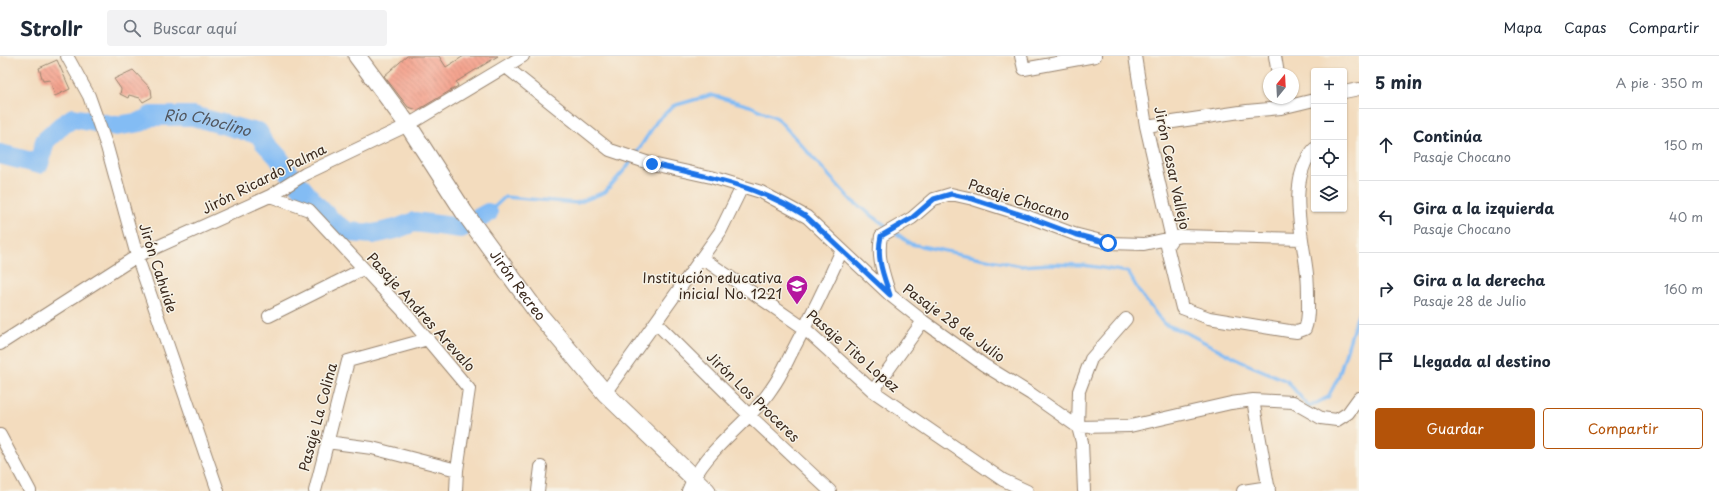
<!DOCTYPE html>
<html lang="es">
<meta charset="utf-8">
<style>
body{margin:0;font-family:"Playpen Sans",sans-serif;background:#f2f2f3;color:#1f2937}
.controls{position:absolute;right:12px;top:12px;display:grid;overflow:hidden;border-radius:4px;box-shadow:0 1px 3px #0004}
.controls button{width:36px;height:36px;display:grid;place-items:center;padding:0;border:0;border-bottom:1px solid #e0e1e3;background:#fff;color:#1f2937;font:20px sans-serif}
.compass{position:absolute;left:1263px;top:12px;width:36px;height:36px;border-radius:50%;background:#fff;box-shadow:0 1px 3px #0004;rotate:18deg}
.stop{position:absolute;width:12px;height:12px;margin:-9px;border:3px solid #1a73e8;border-radius:50%;background:#fff}
.stop.end{background:#1a73e8;border-color:#fff;box-shadow:0 1px 4px #0008}
.list{margin:0;padding:0;list-style:none}
h2{display:flex;justify-content:space-between;align-items:center;height:52px;margin:0;padding:0 16px;font-size:17px}
h2 small{font-size:13px;font-weight:400;color:#747a83}
.list li{display:grid;grid-template-columns:26px 1fr auto;gap:12px;align-items:center;box-sizing:border-box;height:72px;padding:0 16px;border-top:1px solid #e0e1e3}
.list b{display:block;font-size:15px;white-space:nowrap}
.list p{margin:0;font-size:13px;white-space:nowrap;color:#747a83}
.list em{font-size:13px;font-style:normal;color:#747a83}
.actions{display:flex;gap:8px;padding:12px 16px}
.actions a{flex:1;padding:9px 0;border:1px solid #b45309;border-radius:4px;text-align:center;font-size:14px;color:#b45309}
.actions .main{background:#b45309;color:#fff}
.icon{flex:none;width:22px;height:22px;fill:none;stroke:currentColor;stroke-width:2;stroke-linecap:round;stroke-linejoin:round}
.map{position:relative;flex:none;width:1359px;height:435px;overflow:hidden}
header{display:flex;align-items:center;gap:24px;box-sizing:border-box;height:56px;padding:0 20px;background:#fff;border-bottom:1px solid #e0e1e3}
header strong{font-size:19px}
nav{display:flex;gap:22px;margin-inline-start:auto;font-size:14px}
.search{width:280px;height:36px;background:#f2f2f3;display:flex;align-items:center;gap:10px;box-sizing:border-box;padding:0 14px;border-radius:4px;color:#747a83;font-size:15px}
main{display:flex}
aside{flex:1;background:#fff}
.map>svg:first-child{display:block}
.lines{fill:none;stroke-linecap:round;stroke-linejoin:round}
.stream{stroke:#83bcf4;stroke-width:3.5}
.river{stroke:#83bcf4;stroke-width:20}
.building{fill:url(#building-back-hatch)}
.minor-casing{stroke:#97836e;stroke-width:14}
.secondary-casing{stroke:#97836e;stroke-width:19}
.minor{stroke:#fff;stroke-width:12}
.secondary{stroke:#fff;stroke-width:17}
.route{stroke:#1a73e8;stroke-width:5}
.labels{text-anchor:middle;stroke-width:3;stroke-linejoin:round;paint-order:stroke}
.street-label{font-size:14px;fill:#3b2a1e;stroke:#f7f3e8}
.poi-label{font-size:14px;fill:#3b2a1e;stroke:#f7f3e8;text-anchor:end}
.water-label{font-size:15px;font-style:italic;fill:#51565e;stroke:#f7f3e8}
</style>
<header>
<strong>Strollr</strong>
<div class="search"><svg class="icon" aria-label="search" viewBox="0 0 24 24"><circle cx="10" cy="10" r="6"/><path d="M15 15l6 6"/></svg>Buscar aquí</div>
<nav><a>Mapa</a><a>Capas</a><a>Compartir</a></nav>
</header>
<main>
<div class="map">
<svg width="1359" height="435" viewBox="0 0 1359 435">
<defs>
<pattern id="building-back-hatch" width="6" height="6" patternUnits="userSpaceOnUse"><rect width="6" height="6" fill="#f4a18c"/><path d="M-1 5l2 2M0 0l6 6M5-1l2 2" fill="none" stroke="#c78372"/></pattern>
</defs>
<rect width="100%" height="100%" fill="#f7f3e8"/>
<filter id="ink" filterUnits="userSpaceOnUse"><feTurbulence type="fractalNoise" baseFrequency=".025" numOctaves="2"/><feDisplacementMap in="SourceGraphic" scale="8" xChannelSelector="R" yChannelSelector="G"/><feConvolveMatrix kernelMatrix="1 2 1 2 8 2 1 2 1" color-interpolation-filters="sRGB"/></filter>
<filter id="wash" filterUnits="userSpaceOnUse"><feTurbulence type="fractalNoise" baseFrequency=".012" numOctaves="4" result="noise"/><feDisplacementMap in="SourceGraphic" scale="16" xChannelSelector="R" yChannelSelector="G"/><feGaussianBlur stdDeviation="0.9" result="paint"/><feColorMatrix in="noise" values="0 0 0 0 0 0 0 0 0 0 0 0 0 0 0 0 0 1.4 0 .05"/><feComposite in="paint" operator="in"/></filter>
<g filter="url(#wash)">
<rect width="100%" height="100%" fill="#f3dcbe"/>
<g class="lines">
<path class="stream" d="M488 157 505 141 577 147 605 136 628 110 657 65 673 50 711 39 750 50 777 62 852 145 911 188 1021 210 1050 208 1083 209 1128 216 1140 237 1164 268 1187 277 1242 306 1287 325 1309 351 1328 341 1338 322 1359 255"/>
<path class="river" id="s1" d="M0 98 39 108 45 85 61 70 73 62 116 70 141 66 151 60H193L251 76H258L264 86 278 101 288 116 315 148 334 167 349 176 373 178 396 173 414 166 461 172 488 157"/>
</g>
<g id="blocks">
<path class="building" d="M407 0H439L446 11 464 0H498L456 26 458 30 418 54 408 51 384 20Z
M57 4 70 33 55 40 50 24 43 25 39 12Z
M133 14 151 33 152 41 143 46 140 42 129 39 128 42 120 38 121 33 114 23Z"/>
</g>
</g>
<g filter="url(#ink)">
<use href="#blocks" fill-opacity="0" stroke="#97836e" stroke-width="1"/>
<g class="lines">
<g class="minor-casing">
<path id="minor" d="M67 0 89 40 107 91 137 200 218 435
M1021 0 1024 13 1095 0
M1135 0 1146 70 1172 183 1167 190 1182 252 1209 262 1289 275 1297 276 1305 273C1309 263 1308 253 1308 243 1308 234 1308 226 1307 218 1303 180 1286 125 1314 93
M1275 0 1278 18
M506 11 610 94 652 108 711 121 761 136 807 161 890 239 923 265 984 309 1031 338 1078 371 1130 370 1231 347 1253 344 1293 346 1321 362 1337 364 1348 357 1359 342
M1344 36 1359 33
M1146 70 1247 55 1281 52 1314 44
M270 140 309 154 406 258 469 333 457 414 456 435
M702 202 804 272 873 335 1003 424 1027 435
M889 236C883 216 877 202 881 180L912 162 934 143 951 138 973 143 1029 161 1074 178 1109 187 1144 188 1181 180 1302 183
M269 260 363 213
M656 267 750 360 830 435
M0 288 137 200 270 140 305 118 408 69 523 0
M873 335 923 265
M605 337 720 176 742 131
M1253 344 1269 435
M0 379 30 435
M327 386 372 392 457 414
M315 435 348 305 428 283
M538 435 541 411
M688 435C704 393 748 369 772 332 781 320 787 305 794 292 811 260 827 227 842 194
M1084 435 1082 386 1078 371 1079 335 1091 303 1126 263
M1243 435 1269 431"/>
</g>
<g class="secondary-casing">
<g id="secondary">
<path id="s2" d="M357 0 408 69 464 156 537 256 605 337 707 435"/>
</g>
</g>
<use href="#minor" class="minor"/>
<use href="#secondary" class="secondary"/>
</g>
</g>
<g class="lines" filter="url(#ink)">
<path class="route" d="M652 108C706 120 760 130 807 161L890 239C883 218 876 202 881 180L912 162 934 143 951 138 973 143 1028 161 1074 178 1108 187"/>
</g>
<defs>
<g id="school-pin" transform="scale(1.15)"><path d="M0 17L-7.5 6A9.5 9.5 0 1 1 7.5 6Z" fill="#b5179e" stroke="#f7f3e8"/><path d="M0-5L7-2L0 1L-7-2ZM-4 1L0 2.5L4 1V4Q0 6-4 4Z" fill="#fff"/></g>
</defs>
<g fill-rule="evenodd">
<use href="#school-pin" x="797" y="230"/>
</g>
<g class="labels">
<g class="street-label">
<text transform="translate(1172 112) rotate(78)" y="5">Jirón Cesar Vallejo</text>
<text transform="translate(264 123) rotate(-27)" y="5">Jirón Ricardo Palma</text>
<text transform="translate(1019 144) rotate(18)" y="5">Pasaje Chocano</text>
<text transform="translate(158 212) rotate(72)" y="5">Jirón Cahuide</text>
<text dy="5" stroke="none"><textPath href="#s2" startOffset="280">Jirón Recreo</textPath></text>
<text transform="translate(421 256) rotate(48)" y="5">Pasaje Andres Arevalo</text>
<text transform="translate(954 267) rotate(36)" y="5">Pasaje 28 de Julio</text>
<text transform="translate(853 295) rotate(41)" y="5">Pasaje Tito Lopez</text>
<text transform="translate(753 341) rotate(44)" y="5">Jirón Los Proceres</text>
<text transform="translate(318 361) rotate(-75)" y="5">Pasaje La Colina</text>
</g>
<g class="poi-label">
<text x="782" y="227">Institución educativa<tspan x="782" dy="16">inicial No. 1221</tspan></text>
</g>
<g class="water-label">
<text dy="5" stroke="none"><textPath href="#s1" startOffset="238">Rio Choclino</textPath></text>
</g>
</g>
</svg>
<div class="controls">
<button>+</button>
<button>−</button>
<button><svg class="icon" aria-label="locate" viewBox="0 0 24 24"><circle cx="12" cy="12" r="6"/><path d="M12 2v4M12 18v4M2 12h4M18 12h4"/></svg></button>
<button><svg class="icon" aria-label="layers" viewBox="0 0 24 24"><path d="M12 4l9 5-9 5-9-5zM3 14l9 5 9-5"/></svg></button>
</div>
<svg class="compass" viewBox="-18 -18 36 36"><path d="M0-13l5 13h-10z" fill="#e53935"/><path d="M0 13l5-13h-10z" fill="#747a83"/></svg>
<div class="stop" style="left:1108px;top:187px"></div>
<div class="stop end" style="left:652px;top:108px"></div>
</div>
<aside>
<h2>5 min<small>A pie · 350 m</small></h2>
<ul class="list">
<li><svg class="icon" aria-label="ahead" viewBox="0 0 24 24"><path d="M12 20V5M6 11l6-6 6 6"/></svg><div><b>Continúa</b><p>Pasaje Chocano</p></div><em>150 m</em></li>
<li><svg class="icon" aria-label="left" viewBox="0 0 24 24"><path d="M17 20v-9H6M10 6l-5 5 5 5"/></svg><div><b>Gira a la izquierda</b><p>Pasaje Chocano</p></div><em>40 m</em></li>
<li><svg class="icon" aria-label="right" viewBox="0 0 24 24"><path d="M7 20v-9h11M14 6l5 5-5 5"/></svg><div><b>Gira a la derecha</b><p>Pasaje 28 de Julio</p></div><em>160 m</em></li>
<li><svg class="icon" aria-label="arrive" viewBox="0 0 24 24"><path d="M6 21V4h12l-3 4 3 4H6"/></svg><div><b>Llegada al destino</b></div></li>
</ul>
<div class="actions"><a class="main">Guardar</a><a>Compartir</a></div>
</aside>
</main>
